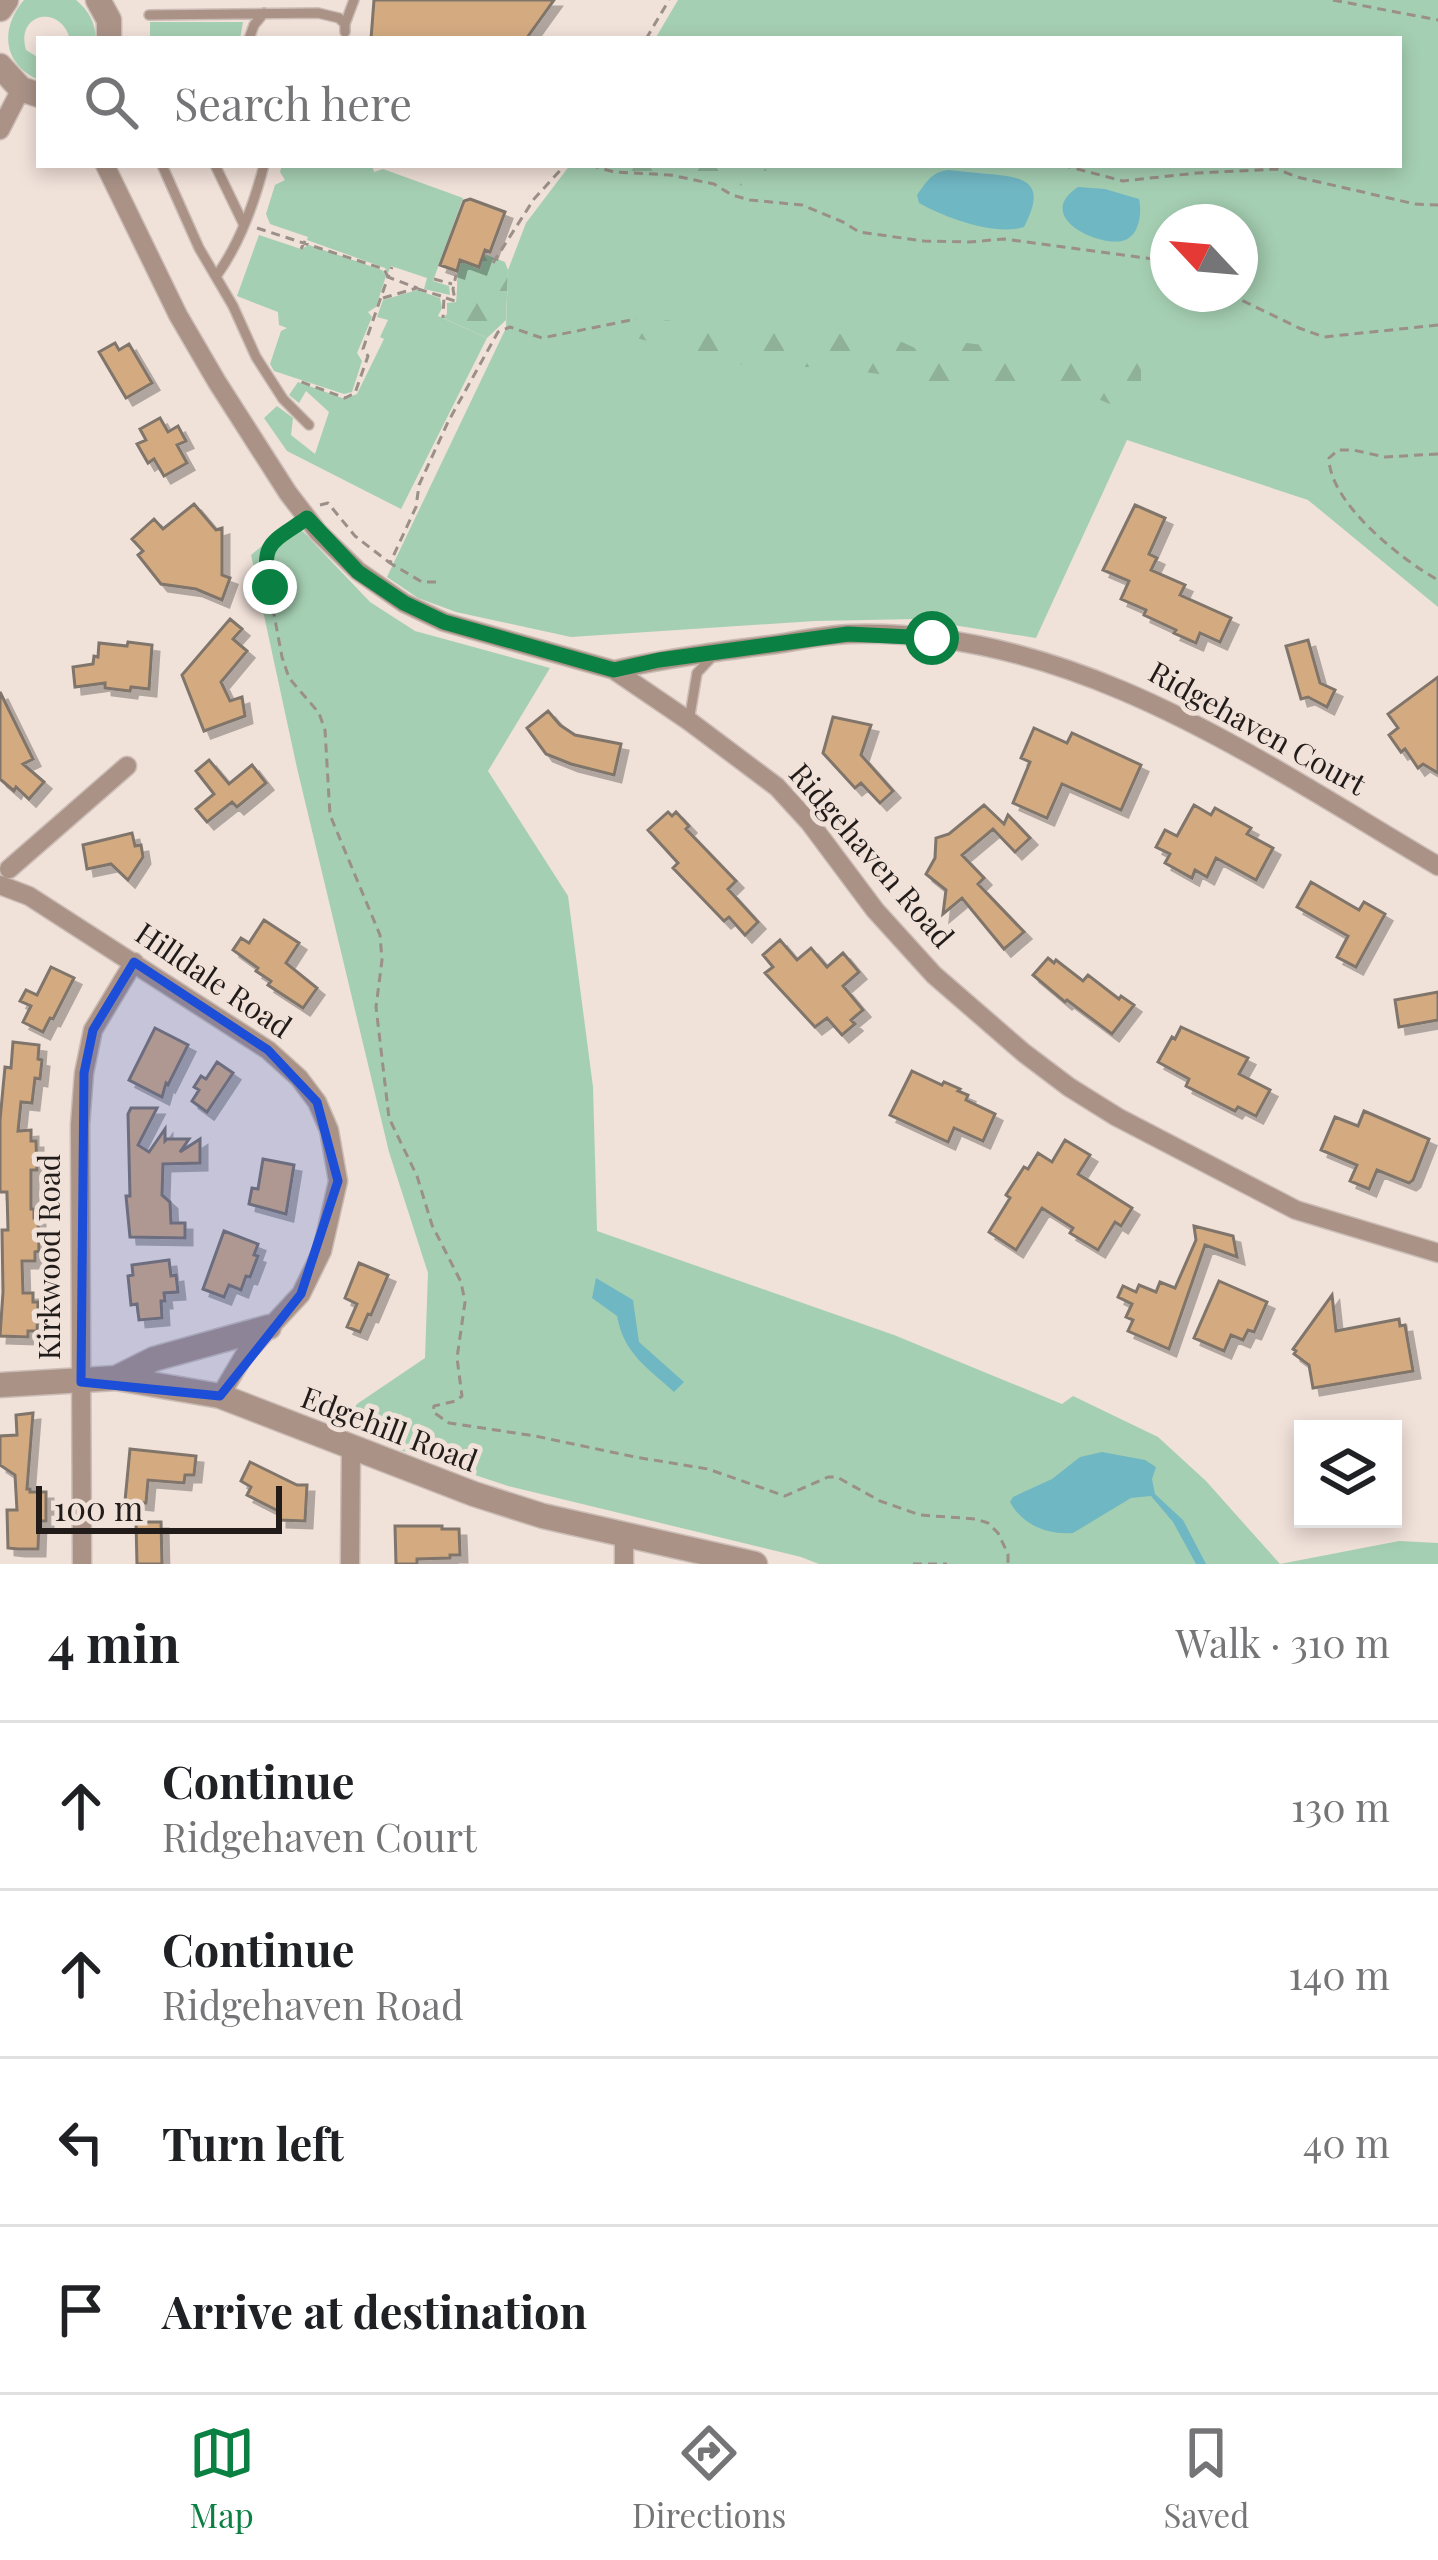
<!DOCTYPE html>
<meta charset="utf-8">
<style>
body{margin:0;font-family:"Playfair Display",serif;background:#f6f6f6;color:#202124}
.controls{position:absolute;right:36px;bottom:36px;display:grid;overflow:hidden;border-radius:0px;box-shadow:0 6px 18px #0003}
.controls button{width:108px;height:108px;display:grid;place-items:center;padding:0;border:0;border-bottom:3px solid #e0e0e0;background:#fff;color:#202124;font:60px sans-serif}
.compass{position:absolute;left:1150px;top:204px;width:108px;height:108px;border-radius:50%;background:#fff;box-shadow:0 6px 18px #0003;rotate:296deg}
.scale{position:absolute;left:36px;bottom:30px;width:246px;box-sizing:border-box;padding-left:12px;border:6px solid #211b19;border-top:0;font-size:33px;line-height:42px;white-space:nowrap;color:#211b19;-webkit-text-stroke:9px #f0e1d9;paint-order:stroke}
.stop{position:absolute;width:36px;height:36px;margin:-27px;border:9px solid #0b8043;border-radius:50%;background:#fff}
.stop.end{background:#0b8043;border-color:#fff;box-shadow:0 3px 12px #0008}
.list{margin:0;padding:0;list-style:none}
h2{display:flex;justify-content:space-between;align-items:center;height:156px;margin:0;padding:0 48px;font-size:51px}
h2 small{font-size:39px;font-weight:400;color:#757577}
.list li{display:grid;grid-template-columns:78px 1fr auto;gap:36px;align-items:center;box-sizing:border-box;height:168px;padding:0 48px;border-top:3px solid #e0e0e0}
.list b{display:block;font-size:45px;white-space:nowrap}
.list p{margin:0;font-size:39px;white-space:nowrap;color:#757577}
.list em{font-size:39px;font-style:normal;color:#757577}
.icon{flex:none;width:66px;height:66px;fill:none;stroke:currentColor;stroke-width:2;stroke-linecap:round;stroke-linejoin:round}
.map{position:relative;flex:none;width:1438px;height:1564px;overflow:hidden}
.search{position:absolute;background:#fff;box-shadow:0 6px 18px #0003;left:36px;right:36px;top:36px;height:132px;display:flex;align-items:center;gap:30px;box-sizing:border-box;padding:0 42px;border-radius:0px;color:#757577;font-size:45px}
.sheet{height:828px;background:#fff}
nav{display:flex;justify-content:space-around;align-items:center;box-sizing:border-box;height:168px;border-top:3px solid #e0e0e0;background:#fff;font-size:33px;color:#757577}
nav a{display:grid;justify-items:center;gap:6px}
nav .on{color:#0b8043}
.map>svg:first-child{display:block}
.green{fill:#a5cfb2;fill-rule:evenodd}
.forest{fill:url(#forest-firs)}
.water{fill:#70b7c4}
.building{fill:#d4ab81;stroke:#80756b;stroke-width:3;filter:url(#shadow)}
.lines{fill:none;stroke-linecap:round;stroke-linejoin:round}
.service-casing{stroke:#cbbdb6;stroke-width:12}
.minor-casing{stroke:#cbbdb6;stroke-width:21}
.tertiary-casing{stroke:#cbbdb6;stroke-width:27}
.path{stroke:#9a8f89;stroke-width:3;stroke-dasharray:9 6;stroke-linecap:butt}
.service{stroke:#aa9287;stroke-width:9}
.minor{stroke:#aa9287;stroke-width:18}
.tertiary{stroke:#aa9287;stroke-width:24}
.route{stroke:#0b8043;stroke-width:15}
.marked{fill:#1d4ed8;fill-opacity:0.2;stroke:#1d4ed8;stroke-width:9;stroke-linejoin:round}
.labels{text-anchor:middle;stroke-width:10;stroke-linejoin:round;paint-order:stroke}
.street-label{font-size:30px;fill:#211b19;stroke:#f0e1d9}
</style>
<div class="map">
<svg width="1438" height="1564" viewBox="0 0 1438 1564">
<defs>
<pattern id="forest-firs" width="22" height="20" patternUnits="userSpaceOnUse" patternTransform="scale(3)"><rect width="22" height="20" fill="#a5cfb2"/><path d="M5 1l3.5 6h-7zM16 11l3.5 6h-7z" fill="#8eb198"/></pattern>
<filter id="shadow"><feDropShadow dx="7" dy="7" stdDeviation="0" flood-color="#0004"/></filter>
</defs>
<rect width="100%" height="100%" fill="#f0e1d9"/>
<path class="green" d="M24 0H76C89 11 95 22 96 39H70C61 4 15 12 26 50L39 58V80C2 64 0 28 24 0Z
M678 0H1438V607L1308 500 1127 440 1036 638 915 619 815 621 571 637 456 612 418 598 387 577 506 328 508 270 526 223 570 165H1399V39H655ZM1168 222H1240V294H1168Z
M150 22H243L240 39H150Z
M282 165H372L374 172 383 169 463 198 433 281 449 286 450 295 424 289 427 278 391 266 388 273 385 268 307 240 308 237 270 224 266 214 275 185 285 180 280 172Z
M259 235 301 249 309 245 382 270 386 276 376 307 368 312 372 317 357 353 362 361 352 392 344 394 274 371 270 364 281 331 287 328 279 325 278 312 237 296Z
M417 290 440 298 442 308 438 316 487 338 401 509 287 451 264 418 277 406 293 418 291 435 315 454 329 412 306 391 299 403 289 395 298 382 345 399 357 394 384 339 380 337 388 320 377 317 383 300Z
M293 521 370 602 415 631 550 668 488 771 568 896 593 1087 597 1231 894 1335 1062 1404 1073 1396 1158 1437 1206 1481 1280 1564 1399 1541 1438 1543V1564H819L801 1557 508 1486 400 1450 343 1427 357 1404 425 1358 428 1273 389 1152 297 768 251 555Z"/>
<path class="forest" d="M605 165H748L765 168 771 180 710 191 669 181 612 176Z
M484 254 505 262 508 270 506 320 487 338 443 318 447 314V303L456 302C458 288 456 273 460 260L478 267Z
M643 318 750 329 822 332 902 342 930 355 967 343 1021 350 1039 371 998 391 836 368 745 365 676 353 664 345 632 337Z
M1066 351 1124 353 1141 364V388L1127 409C1099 403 1079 387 1051 380L1066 372 1057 355Z"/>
<path class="water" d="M948 170C961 171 975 173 988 174 1027 177 1047 183 1024 227 994 236 946 218 919 203L917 195C926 183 931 172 948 170Z
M1078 187 1105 189 1139 199C1142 211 1140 235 1125 240 1104 249 1031 218 1078 187Z
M596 1278 633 1300 639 1342 684 1382 674 1392C647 1367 624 1354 617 1316L592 1298Z
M1102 1452 1145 1460 1156 1467 1152 1479 1155 1494 1183 1520 1206 1564H1196L1173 1522 1151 1496 1131 1498 1073 1533C1048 1535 1022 1525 1010 1502L1013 1497 1052 1479 1080 1457Z"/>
<path class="building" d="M374 0H554L526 39H371Z
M470 199 505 212 490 252 485 250 479 267 460 260 457 271 440 265 464 201Z
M115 343 119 350 129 344 152 383 126 398 99 352Z
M160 418 168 432 178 426 186 441 177 445 187 463 164 476 154 459 148 463 137 444 146 440 140 429Z
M194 504 216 530 222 528V575L230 578 222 600 196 589 161 584 138 555 143 551 132 539 154 519 163 529Z
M1135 505 1165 518 1149 554 1157 558 1151 570 1185 585 1180 595 1231 618 1220 642 1200 633 1196 643 1174 633 1176 630 1144 615 1146 610 1121 599 1129 581 1103 570Z
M230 619 242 629 233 639 247 651 221 682 230 701 242 697 245 716 204 731 182 675Z
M1308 640 1320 683 1335 690 1327 707 1308 697 1301 699 1286 646Z
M128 642 152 645 149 689 131 687 130 691 105 688V683L75 687 73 667 93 664 94 656 98 657 99 643 127 646Z
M1438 677V773L1423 764 1418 768 1405 749 1401 752 1389 735 1398 728 1388 714Z
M0 692 33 759 23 764 44 782 29 799 16 787 14 791 0 779Z
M548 711 560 725 575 735 621 744 614 775 571 764 546 754 527 728Z
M833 717 871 725 861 755 893 791 880 803 861 783 855 788 823 753Z
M1034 728 1067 743 1072 733 1141 765 1121 810 1062 784 1047 818 1013 803 1030 762 1021 758Z
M209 760 229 784 252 765 266 783 237 807 232 802 207 822 196 809 214 794 196 771Z
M984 805 1004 824 1008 815 1030 838 1015 852 993 829 962 855 984 878 978 884 1024 932 1004 949 962 898 943 914 946 890 926 874 935 858 936 838 949 834Z
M1194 805 1211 815 1215 808 1251 828 1247 834 1273 848 1256 880 1216 858 1207 877 1195 870 1192 878 1165 863 1170 854 1156 847 1165 830 1177 836Z
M668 812 672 816 676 812 689 826 686 829 736 881 728 889 758 922 745 935 729 917 724 921 673 868 678 863 648 830Z
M132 833 135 846 141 845 143 857 128 880 111 864 87 869 83 845Z
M1311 882 1359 910 1364 902 1385 914 1356 967 1337 957 1348 936 1297 907Z
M264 920 299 943 286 963 317 988 303 1008 268 985 271 981 256 971 258 968 233 950 241 938 249 943Z
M780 940 797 960 811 948 827 967 843 953 859 972 843 986 863 1010 851 1020 855 1024 842 1035 827 1018 815 1027 765 973 773 967 763 955Z
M1048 958 1054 963 1056 960 1083 981 1088 975 1119 999 1121 996 1134 1005 1112 1034 1067 1000 1065 1002 1033 975Z
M51 967 74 978 53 1019 50 1018 43 1032 23 1022 31 1006 20 1001 26 990 37 995Z
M1438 992V1020L1399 1027 1395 1000Z
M1181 1027 1248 1058 1239 1074 1270 1090 1256 1116 1238 1107 1235 1111 1186 1086 1189 1079 1158 1062 1172 1037 1175 1039Z
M155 1028 188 1045 168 1085 166 1083 162 1097 129 1080Z
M13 1042 39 1045 38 1059 42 1060 40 1079 35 1078 32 1103 21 1102 18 1131 31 1130V1141H36L37 1170H31V1209H34V1218H38L39 1251 35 1252V1261H22L23 1293H33V1302H38L37 1331H28V1337L0 1336 3 1292 2 1230H8L7 1192H0V1120L5 1067 11 1068Z
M217 1062 233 1073 207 1112 192 1101 199 1090 194 1087 201 1076 206 1079Z
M912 1071 942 1085 944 1082 960 1089 958 1091 968 1095 966 1100 995 1114 983 1141 954 1128 948 1142 890 1115Z
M131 1108H157L138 1145 149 1152 165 1129V1141L167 1139H189L180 1152 200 1139V1163L163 1164 162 1195 170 1202 171 1223H185V1238L130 1237 126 1196H130L128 1114Z
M1364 1111 1429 1139 1413 1180 1409 1183 1377 1170 1369 1189 1350 1181 1357 1165 1321 1150 1335 1117 1358 1126Z
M1065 1140 1090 1155 1078 1174 1132 1208 1121 1226 1115 1222 1098 1250 1070 1233 1073 1228 1042 1208 1016 1250 989 1232 1010 1198 1006 1195 1024 1167 1028 1169 1038 1153 1052 1162Z
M263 1159 294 1165 286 1214 249 1204 252 1188 258 1189Z
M1194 1226 1233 1236 1237 1257 1205 1245 1169 1349 1128 1331 1133 1320 1126 1317 1132 1304 1118 1297 1123 1286 1136 1292 1139 1285 1156 1292 1160 1282 1175 1288 1196 1240Z
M224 1231 258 1244 254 1255 258 1256 250 1277 246 1276 241 1290 229 1285 224 1297 203 1289Z
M169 1260 171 1276 176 1275 178 1292 164 1293 165 1301H161L162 1318 139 1320 137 1304 131 1305 128 1276 133 1275 132 1265Z
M359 1263 388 1275 371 1315 368 1314 360 1332 347 1327 357 1304 345 1298Z
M1219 1281 1267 1302 1254 1332 1248 1330 1243 1340 1231 1335 1224 1351 1194 1338Z
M1332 1295 1336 1331 1399 1319 1400 1326 1405 1325 1413 1371 1313 1388 1309 1365 1294 1354 1296 1351 1293 1349Z
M33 1413 27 1489H30V1492H46V1521H39L38 1549H18L8 1548 7 1510H17L15 1475 0 1465V1436L17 1435 16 1415Z
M130 1449 196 1456 194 1475H185L184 1483 148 1480 146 1503 125 1501Z
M250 1462 297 1485H307L305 1521 280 1520V1512L247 1495 251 1487 241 1481Z
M136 1522H161L162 1564H137Z
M395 1526H442V1529H459L460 1555H450V1558L417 1559V1564H396Z"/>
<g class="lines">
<g class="service-casing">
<path id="service" d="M149 15 318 13 339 18 345 24V32
M345 24 354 0
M249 39 254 25 264 13
M162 165 199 248 233 306 256 357 283 399 309 425
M215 165 244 225
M217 275C240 243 254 204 264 165
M689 721 697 673 713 656"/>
</g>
<g class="minor-casing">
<path id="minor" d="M0 130 21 89
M105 165 178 315 217 382 288 493 318 532 358 571 404 603 444 622 614 670 689 721 777 787 810 823 875 910 934 975 1024 1053 1069 1087 1117 1117 1296 1210 1438 1253
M614 670C668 658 722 651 777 644 801 640 826 635 850 634 1072 627 1255 758 1438 866
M9 869 127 766
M0 885 29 896 268 1050 299 1078 317 1102 329 1130 338 1181 322 1251 301 1294 245 1354 220 1396
M82 1564 80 1125 84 1073 93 1030 134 962
M350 1564 351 1449
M624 1564V1533"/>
</g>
<g class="tertiary-casing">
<path id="tertiary" d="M98 0 109 20V39
M0 9 6 0
M0 66 21 89 39 95
M116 1378 154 1359 269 1327
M0 1385 116 1378 220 1396 474 1494 543 1516 755 1564"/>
</g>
<path class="path" d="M1333 0 1438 20
M646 39 669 0
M590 165 614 172 670 175 714 184 732 195 750 200 802 205 843 222 859 232 924 241 969 242 1004 239 1153 259 1168 267
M1062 165 1123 181 1197 173 1277 169 1297 177 1415 204 1438 205
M257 228 384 269 388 277 363 349 368 356 355 393 345 398 299 381
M301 249 307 237
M493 263 534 199 565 165
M434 279 452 284
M418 289 444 297 443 318
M1229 294 1299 328 1324 337 1438 325
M383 298 417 288 388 277 392 267
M446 298 455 301 453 289 456 275
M1438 454 1385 457 1353 450H1338L1329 458C1329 503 1402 560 1438 580
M320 505 328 503 355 536 390 563
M291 530 266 552 264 561 282 657 289 678 319 713 325 730 330 815 380 935 382 960 376 1007 389 1118 417 1176 432 1225 461 1282 465 1302 457 1358 462 1396 456 1401 434 1406 433 1412 449 1423 535 1436 635 1457 708 1469 785 1496 828 1477H837L880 1501 920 1515 976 1519 988 1523 998 1533 1008 1554V1564
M436 582H422L390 563 416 507 419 485 448 422 498 332 510 327 542 338 636 319
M913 1564H947"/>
<use href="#service" class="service"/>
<use href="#minor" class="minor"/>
<use href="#tertiary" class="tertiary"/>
</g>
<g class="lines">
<path class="route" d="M270 587C259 542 273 542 307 518L358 572 404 603 444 622 614 670 659 660 848 634 932 638"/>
</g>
<path class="marked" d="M134 962 268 1050 317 1102 338 1181 301 1294 220 1396 81 1382 84 1073 93 1030Z"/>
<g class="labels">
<g class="street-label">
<text transform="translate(1257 729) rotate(29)" y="10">Ridgehaven Court</text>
<text transform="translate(871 856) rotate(49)" y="10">Ridgehaven Road</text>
<text transform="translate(213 981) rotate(34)" y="10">Hilldale Road</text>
<text transform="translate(50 1257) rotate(-90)" y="10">Kirkwood Road</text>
<text transform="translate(389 1430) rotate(21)" y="10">Edgehill Road</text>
</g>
</g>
</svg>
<div class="controls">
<button><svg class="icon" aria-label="layers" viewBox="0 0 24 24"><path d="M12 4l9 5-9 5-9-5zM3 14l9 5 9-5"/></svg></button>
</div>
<svg class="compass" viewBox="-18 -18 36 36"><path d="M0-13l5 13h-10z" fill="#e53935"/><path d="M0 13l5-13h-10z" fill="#757577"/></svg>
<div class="scale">100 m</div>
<div class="stop" style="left:932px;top:638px"></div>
<div class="stop end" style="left:270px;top:587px"></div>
<div class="search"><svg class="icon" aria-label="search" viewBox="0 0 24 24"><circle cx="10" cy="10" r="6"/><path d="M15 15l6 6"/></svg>Search here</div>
</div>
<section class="sheet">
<h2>4 min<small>Walk · 310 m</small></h2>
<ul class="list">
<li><svg class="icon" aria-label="ahead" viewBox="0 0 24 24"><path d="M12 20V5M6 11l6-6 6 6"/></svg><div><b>Continue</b><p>Ridgehaven Court</p></div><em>130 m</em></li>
<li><svg class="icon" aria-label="ahead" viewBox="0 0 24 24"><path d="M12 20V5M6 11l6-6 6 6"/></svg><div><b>Continue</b><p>Ridgehaven Road</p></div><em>140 m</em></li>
<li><svg class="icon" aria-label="left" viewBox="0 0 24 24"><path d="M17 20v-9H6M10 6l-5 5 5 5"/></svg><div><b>Turn left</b></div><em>40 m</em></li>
<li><svg class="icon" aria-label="arrive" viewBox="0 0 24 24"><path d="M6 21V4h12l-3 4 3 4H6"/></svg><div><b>Arrive at destination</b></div></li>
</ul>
</section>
<nav>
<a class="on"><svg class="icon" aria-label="map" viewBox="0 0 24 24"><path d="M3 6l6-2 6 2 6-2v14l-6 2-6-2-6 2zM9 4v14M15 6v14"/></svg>Map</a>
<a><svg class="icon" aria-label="directions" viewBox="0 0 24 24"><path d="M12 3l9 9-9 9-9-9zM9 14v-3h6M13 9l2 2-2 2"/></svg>Directions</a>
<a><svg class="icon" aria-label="saved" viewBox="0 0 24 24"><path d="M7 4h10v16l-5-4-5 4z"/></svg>Saved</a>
</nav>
